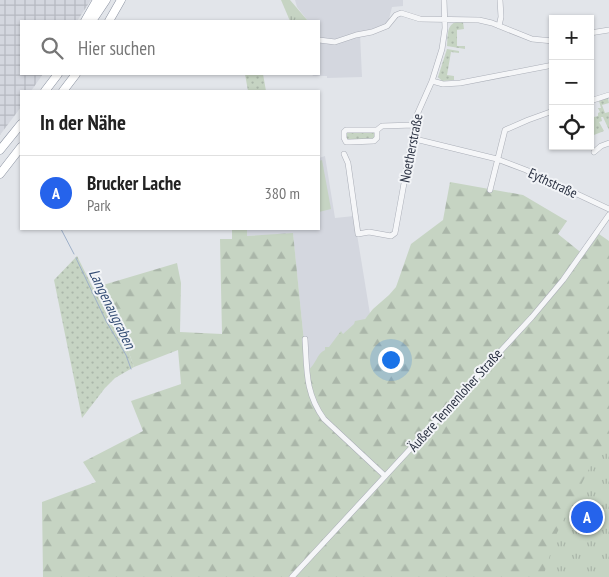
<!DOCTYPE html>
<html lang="de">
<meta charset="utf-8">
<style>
body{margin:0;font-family:"PT Sans Narrow",sans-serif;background:#f6f6f6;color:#222}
.controls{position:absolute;right:15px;top:15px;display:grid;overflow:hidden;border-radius:0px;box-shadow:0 1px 4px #0004}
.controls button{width:45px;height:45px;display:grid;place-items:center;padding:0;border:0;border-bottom:1px solid #e0e0e0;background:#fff;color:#222;font:25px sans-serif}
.you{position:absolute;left:390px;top:359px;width:18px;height:18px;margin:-12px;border:4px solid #fff;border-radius:50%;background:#1a73e8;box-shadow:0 0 0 8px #1a73e833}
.badge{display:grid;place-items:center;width:32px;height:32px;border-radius:50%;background:#2563eb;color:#fff;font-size:16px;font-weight:700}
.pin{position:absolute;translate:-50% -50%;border:2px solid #fff;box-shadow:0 1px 5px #0006}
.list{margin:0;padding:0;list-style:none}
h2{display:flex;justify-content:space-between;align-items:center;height:65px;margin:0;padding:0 20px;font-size:21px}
h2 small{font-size:16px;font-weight:400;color:#767676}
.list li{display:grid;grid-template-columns:32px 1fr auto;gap:15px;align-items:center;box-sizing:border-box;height:75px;padding:0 20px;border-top:1px solid #e0e0e0}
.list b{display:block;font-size:19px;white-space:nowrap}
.list p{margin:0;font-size:16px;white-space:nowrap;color:#767676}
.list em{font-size:16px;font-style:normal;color:#767676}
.icon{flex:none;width:28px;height:28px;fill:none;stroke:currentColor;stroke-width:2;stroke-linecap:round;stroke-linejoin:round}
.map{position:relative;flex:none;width:609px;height:577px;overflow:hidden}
.search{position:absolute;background:#fff;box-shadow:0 1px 4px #0004;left:20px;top:20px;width:300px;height:55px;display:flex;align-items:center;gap:12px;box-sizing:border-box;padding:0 18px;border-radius:0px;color:#767676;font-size:19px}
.panel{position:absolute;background:#fff;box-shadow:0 1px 4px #0004;left:20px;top:90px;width:300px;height:140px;border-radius:0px}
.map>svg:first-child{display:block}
.built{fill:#d4d7df}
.industrial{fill:url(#industrial-grid)}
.grass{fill:url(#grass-dots)}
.forest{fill:url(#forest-firs)}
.park{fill:url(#park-tufts)}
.pitch{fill:#c6d4c3}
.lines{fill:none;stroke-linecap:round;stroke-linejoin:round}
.stream{stroke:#9eb0c9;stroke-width:1}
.minor-casing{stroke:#abafb8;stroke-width:6}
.highway-casing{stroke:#8a91a0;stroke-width:9}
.minor{stroke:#f5f6f8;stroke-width:5}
.highway{stroke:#fff;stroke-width:8}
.labels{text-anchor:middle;stroke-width:4;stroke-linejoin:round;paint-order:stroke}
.street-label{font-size:14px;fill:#2a3142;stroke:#f2f4f7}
.water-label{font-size:15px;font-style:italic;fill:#354e75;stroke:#f2f4f7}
</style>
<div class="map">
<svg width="609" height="577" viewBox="0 0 609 577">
<defs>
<pattern id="industrial-grid" width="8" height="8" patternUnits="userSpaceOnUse" patternTransform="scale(1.25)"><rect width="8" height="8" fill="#d4d7df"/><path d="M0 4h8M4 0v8" fill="none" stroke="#b6b9c1"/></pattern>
<pattern id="grass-dots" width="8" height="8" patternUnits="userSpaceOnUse" patternTransform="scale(1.25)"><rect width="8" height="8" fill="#c6d4c3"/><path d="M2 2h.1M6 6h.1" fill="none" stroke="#aab6a9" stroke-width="1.8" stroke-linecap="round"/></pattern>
<pattern id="forest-firs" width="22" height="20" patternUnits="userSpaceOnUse" patternTransform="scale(1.25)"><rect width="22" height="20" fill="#c6d4c3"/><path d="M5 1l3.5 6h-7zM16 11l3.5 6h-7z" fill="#aab6a9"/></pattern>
<pattern id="park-tufts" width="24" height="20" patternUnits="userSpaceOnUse" patternTransform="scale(1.25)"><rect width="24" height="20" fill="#c6d4c3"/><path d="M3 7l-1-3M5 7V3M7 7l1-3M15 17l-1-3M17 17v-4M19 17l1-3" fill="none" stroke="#aab6a9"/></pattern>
</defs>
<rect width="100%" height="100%" fill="#e2e5ea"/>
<path class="built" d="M295 0H403V6L392 7 388 23 378 28 360 34 362 77 327 78V76H313L312 74H319V21H308L297 7Z
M325 156 335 218 354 216 370 314 309 372 307 371 293 234 247 236V229H319V158Z"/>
<path class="industrial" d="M0 0H91L77 21H21V74H43L31 91H21V107L0 135Z"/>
<path class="grass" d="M457 22H463L464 29 457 30V46H465V49L447 46C448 37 446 24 457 22Z
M447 49 459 51V53L451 52 447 75 454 76V80L442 81 438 77Z
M245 74H263L266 91H248Z
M608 98 609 103 602 105 605 113 609 112V130L603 117H601L602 121 599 122 604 131 594 135 590 123V111L594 117 598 116V113L600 112 598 108H601L599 101Z
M374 131 375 139 347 140 345 134 347 132Z
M77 256 93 288 128 350 134 367 115 378 105 388 82 418 54 280Z"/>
<path class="forest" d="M450 182 523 195 567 221 558 234 584 255 599 234 609 241V577H43L42 502 96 482 83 462 143 431 131 401 181 384 178 350 134 367 128 350 93 288 177 263 181 283 180 332 222 334 220 239H232V229H247V236L293 233 307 371C317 364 316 354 325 350V347H329L341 331 343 334 354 324 355 321 365 319 373 309 389 295 396 287 411 244 443 220Z"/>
<path class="park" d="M281 0H290L308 21H290Z
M609 434V577H543L557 533 593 461Z"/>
<path class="pitch" d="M322 160 331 209 319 212V161Z"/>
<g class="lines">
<path class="stream" d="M61 229 74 254
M76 258 106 321 126 355 131 369"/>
<g class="minor-casing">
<path id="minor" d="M499 26 501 17 500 0
M590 33 609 30
M319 40 335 42 356 35 372 32 387 26 396 15 401 13 420 19 479 20 492 23 532 39 553 41
M432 81 443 84 460 83 553 65
M590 101 609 95
M377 130V138L374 141 350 142H346L344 138V132L346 130H377L382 126 414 125
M411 138 497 159 526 170 609 209
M594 152 601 146 609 143
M344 154 348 163 358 234 369 232 391 236 395 233 416 117 432 81 442 49 445 28 444 0
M490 190 505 130 528 120 553 111
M305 339C307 370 305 393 324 419L385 476
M292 577 532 317 563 280 609 215"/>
</g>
<g class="highway-casing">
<path id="highway" d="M85 21 97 0
M92 21 106 0
M109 21 121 0
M45 91 58 74
M63 91 76 74
M0 150 21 124
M0 174 21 147"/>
</g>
<use href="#minor" class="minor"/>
<use href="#highway" class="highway"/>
</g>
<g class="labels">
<g class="street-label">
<text transform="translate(411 148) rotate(-79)" y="5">Noetherstraße</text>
<text transform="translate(553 183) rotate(25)" y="5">Eythstraße</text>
<text transform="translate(455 400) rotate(-48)" y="5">Äußere Tennenloher Straße</text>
</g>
<g class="water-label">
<text transform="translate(112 309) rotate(64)" y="5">Langenaugraben</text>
</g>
</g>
</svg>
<div class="controls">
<button>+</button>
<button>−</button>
<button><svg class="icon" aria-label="locate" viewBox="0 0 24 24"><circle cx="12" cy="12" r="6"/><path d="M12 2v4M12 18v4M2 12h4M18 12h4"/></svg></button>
</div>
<div class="you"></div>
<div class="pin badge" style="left:587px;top:517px">A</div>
<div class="search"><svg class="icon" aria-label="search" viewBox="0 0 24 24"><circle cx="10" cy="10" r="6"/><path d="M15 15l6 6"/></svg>Hier suchen</div>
<section class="panel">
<h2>In der Nähe<small></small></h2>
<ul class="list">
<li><span class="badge">A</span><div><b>Brucker Lache</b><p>Park</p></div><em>380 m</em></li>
</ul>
</section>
</div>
